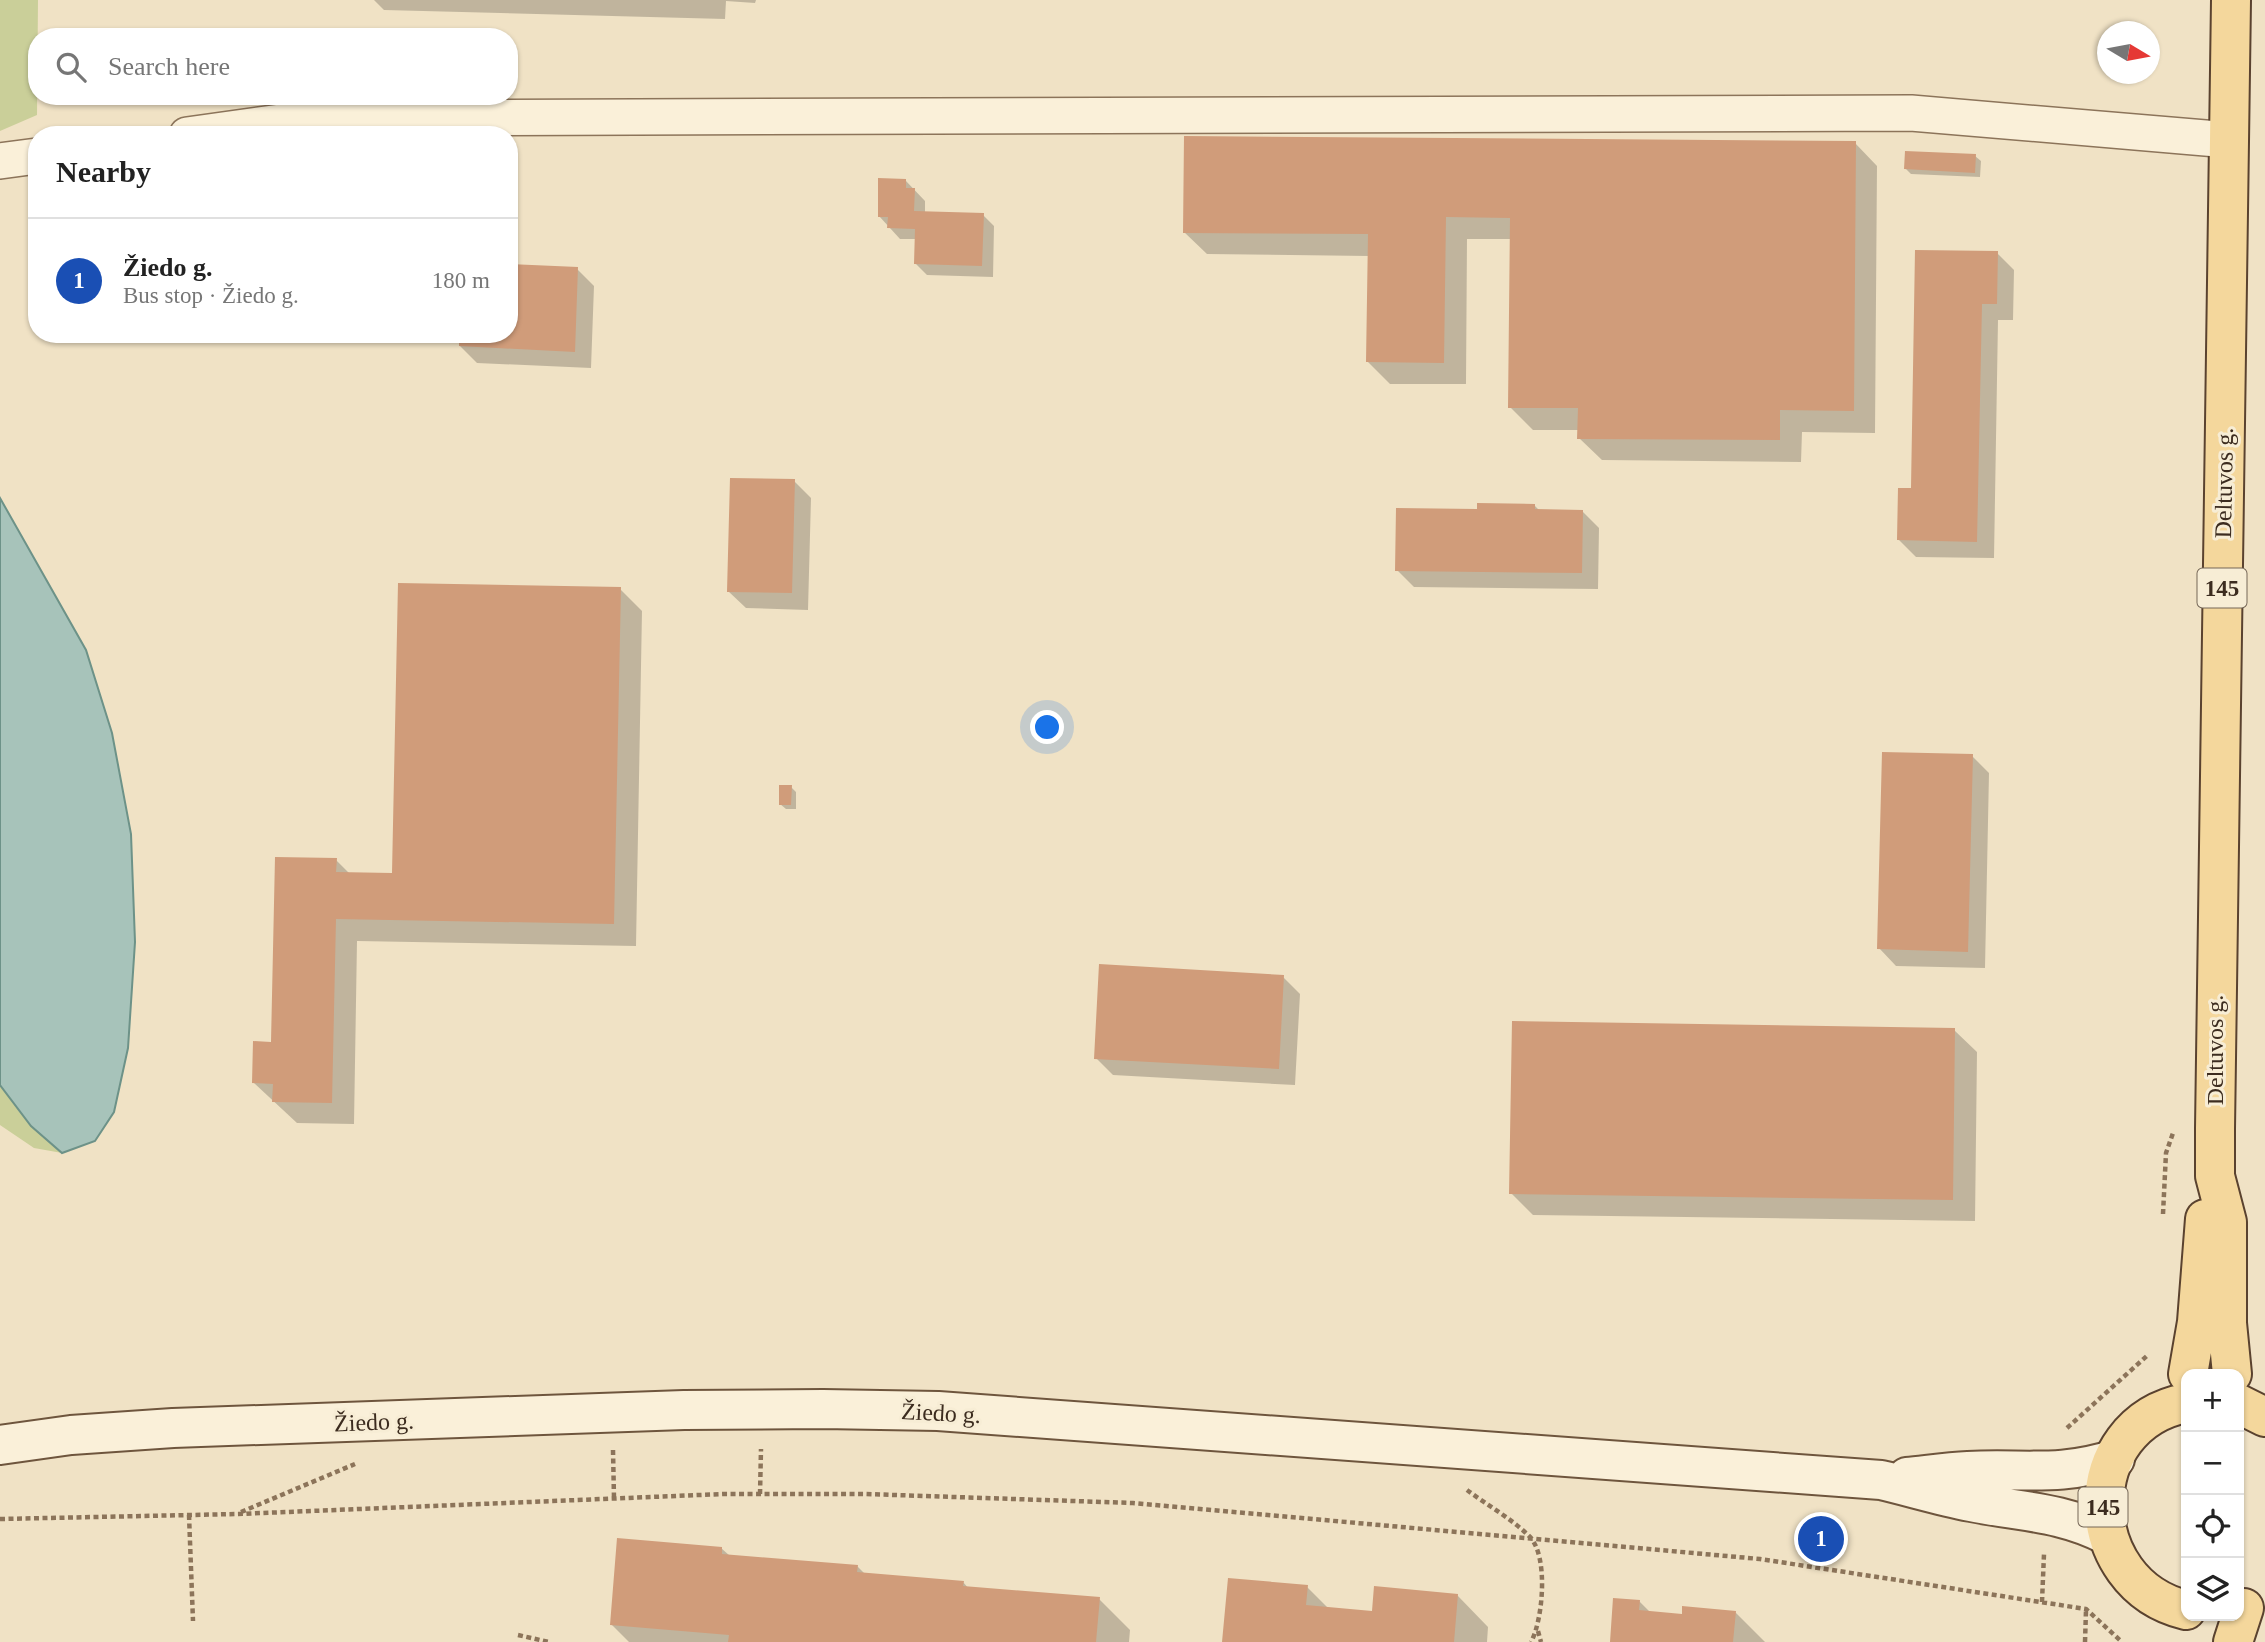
<!DOCTYPE html>
<meta charset="utf-8">
<style>
body{margin:0;font-family:"Times New Roman",serif;background:#f6f6f6;color:#222}
.controls{position:absolute;right:21px;bottom:21px;display:grid;overflow:hidden;border-radius:14px;box-shadow:0 2px 5px #0004}
.controls button{width:63px;height:63px;display:grid;place-items:center;padding:0;border:0;border-bottom:2px solid #e0e0e0;background:#fff;color:#222;font:35px sans-serif}
.compass{position:absolute;left:2097px;top:21px;width:63px;height:63px;border-radius:50%;background:#fff;box-shadow:0 2px 5px #0004;rotate:100deg}
.you{position:absolute;left:1048px;top:728px;width:24px;height:24px;margin:-18px;border:5px solid #fff;border-radius:50%;background:#1a73e8;box-shadow:0 0 0 10px #1a73e833}
.badge{display:grid;place-items:center;width:46px;height:46px;border-radius:50%;background:#db2777;color:#fff;font-size:23px;font-weight:700}
.pin{position:absolute;translate:-50% -50%;border:4px solid #fff;box-shadow:0 2px 7px #0006}
.list{margin:0;padding:0;list-style:none}
h2{display:flex;justify-content:space-between;align-items:center;height:91px;margin:0;padding:0 28px;font-size:30px}
h2 small{font-size:23px;font-weight:400;color:#767676}
.list li{display:grid;grid-template-columns:46px 1fr auto;gap:21px;align-items:center;box-sizing:border-box;height:126px;padding:0 28px;border-top:2px solid #e0e0e0}
.list b{display:block;font-size:26px;white-space:nowrap}
.list p{margin:0;font-size:23px;white-space:nowrap;color:#767676}
.list em{font-size:23px;font-style:normal;color:#767676}
.icon{flex:none;width:38px;height:38px;fill:none;stroke:currentColor;stroke-width:2;stroke-linecap:round;stroke-linejoin:round}
.map{position:relative;flex:none;width:2265px;height:1642px;overflow:hidden}
.search{position:absolute;background:#fff;box-shadow:0 2px 5px #0004;left:28px;top:28px;width:490px;height:77px;display:flex;align-items:center;gap:18px;box-sizing:border-box;padding:0 24px;border-radius:28px;color:#767676;font-size:26px}
.panel{position:absolute;background:#fff;box-shadow:0 2px 5px #0004;left:28px;top:126px;width:490px;height:217px;border-radius:28px}
.map>svg:first-child{display:block}
.green{fill:#cacf99}
.water{fill:#a7c3ba;stroke:#6d9288;stroke-width:2}
.shadow{fill:#0003}
.building{fill:#d09c7a}
.lines{fill:none;stroke-linecap:round;stroke-linejoin:round}
.street-casing{stroke:#8c745a;stroke-width:38}
.secondary-casing{stroke:#6e553d;stroke-width:42}
.primary-casing{stroke:#5a422f;stroke-width:42}
.path{stroke:#8c745a;stroke-width:4.5;stroke-dasharray:5 3.5;stroke-linecap:butt}
.street{stroke:#faf0d9;stroke-width:35}
.secondary{stroke:#faf0d9;stroke-width:38}
.primary{stroke:#f4d79c;stroke-width:38}
.labels{text-anchor:middle;stroke-width:6;stroke-linejoin:round;paint-order:stroke}
.shield{fill:#f7edd5;stroke:#746656;stroke-width:2}
.shield-label{font-size:23px;font-weight:bold;fill:#3c2c1f}
.street-label{font-size:24px;fill:#3c2c1f;stroke:#f7edd5}
</style>
<div class="map">
<svg width="2265" height="1642" viewBox="0 0 2265 1642">
<rect width="100%" height="100%" fill="#f0e2c5"/>
<path class="green" d="M0 0H38L37 115 0 131Z
M0 1085 31 1126 62 1153 34 1148 0 1125Z"/>
<path class="water" d="M0 498 86 650 112 733 131 834 135 942 128 1048 114 1112 95 1141 62 1153 31 1126 0 1085Z"/>
<path class="shadow" d="M374 0H756L755 3 726 1 725 19 384 10Z
M1855 143 1877 166 1875 433 1802 432 1801 462 1602 460 1579 438V430H1533L1510 407 1512 239H1467L1466 384H1390L1368 362 1369 256 1207 254 1184 232Z
M1975 156 1981 161 1980 177 1911 174 1906 169Z
M906 181 925 201V213L983 215 994 226 993 277 927 275 916 264 917 239H900L879 216Z
M1997 253 2014 270 2013 320H1998L1994 558 1916 557 1899 540Z
M577 269 594 286 591 368 477 363 460 346 509 334Z
M794 481 811 498 808 610 746 608 728 591Z
M1534 505 1540 511H1582L1599 528 1598 589 1414 587 1397 570 1479 510Z
M620 589 642 611 636 946 357 941 354 1124 297 1123 254 1083 273 1044 336 860 350 874H394Z
M1972 756 1989 773 1985 968 1896 966 1879 948Z
M791 787 796 792V809H786L780 804Z
M1283 977 1300 994 1295 1085 1113 1075 1096 1058Z
M1954 1030 1977 1052 1975 1221 1533 1215 1511 1193Z
M721 1548 730 1556 857 1566 865 1574 963 1582 969 1589 1099 1599 1130 1630 1129 1642H629L612 1625Z
M1307 1587 1329 1609 1374 1613 1457 1595 1488 1627 1487 1642H1224Z
M1639 1601 1651 1613 1683 1616 1735 1612 1765 1642H1612Z"/>
<path class="building" d="M1184 136 1856 141 1854 411 1780 410V440L1577 439 1578 408H1508L1510 218 1446 217 1444 363 1366 362 1368 234 1183 233Z
M1905 151 1976 154 1975 173 1904 169Z
M878 178 906 179V188H915L914 211 984 213 982 266 914 264 915 229 887 228 888 217H878Z
M1915 250 1998 251 1997 304H1982L1977 542 1897 540 1898 488H1911Z
M509 264 578 267 575 352 459 346V334H509Z
M730 478 795 479 792 593 727 592Z
M1477 503 1535 504V509L1583 510 1582 573 1395 571 1396 508 1477 509Z
M398 583 621 587 614 924 336 919 332 1103 272 1102 273 1084 252 1083 253 1041 271 1042 275 857 337 858 336 872 392 873Z
M1882 752 1973 754 1968 952 1877 949Z
M779 785H792L791 805H779Z
M1099 964 1284 975 1279 1069 1094 1059Z
M1512 1021 1955 1028 1953 1200 1509 1194Z
M617 1538 722 1547V1554L858 1565 857 1572 964 1581 963 1586 1100 1597 1096 1642H728L729 1635 610 1625Z
M1228 1578 1308 1585 1306 1605 1372 1611 1374 1586 1458 1594 1454 1642H1222Z
M1613 1598 1640 1600 1639 1610 1682 1614V1606L1736 1611 1733 1642H1610Z"/>
<g class="lines">
<g class="street-casing">
<path id="street" d="M187 135 310 118 1911 113 2229 140
M0 161 37 156"/>
</g>
<g class="secondary-casing">
<path id="secondary" d="M0 1445 71 1435 173 1428 684 1410 823 1409 938 1411 1881 1480C1911 1487 1940 1496 1971 1502 2020 1512 2060 1511 2107 1535
M1907 1477C1927 1475 1948 1472 1968 1471 2023 1468 2059 1477 2115 1459"/>
</g>
<g class="primary-casing">
<path id="primary" d="M2231 0 2215 1129V1176L2227 1222V1323L2232 1374
M2188 1374 2197 1322 2205 1219
M2186 1403C2076 1424 2078 1584 2186 1610
M2239 1404 2265 1417
M2233 1642 2244 1608"/>
</g>
<path class="path" d="M2163 1214 2166 1153 2173 1133
M2067 1428 2149 1354
M613 1450 614 1498
M1467 1490C1487 1505 1512 1519 1529 1536 1549 1555 1543 1620 1531 1642
M760 1494 761 1449
M241 1512 355 1464
M189 1515 193 1621
M0 1519 238 1514 723 1494H865L1133 1503 1760 1559 2086 1609 2122 1642
M2042 1602 2044 1554
M1538 1631 1541 1642
M518 1635 549 1642
M2085 1642 2086 1610"/>
<use href="#street" class="street"/>
<use href="#secondary" class="secondary"/>
<use href="#primary" class="primary"/>
</g>
<g class="labels">
<g class="shield">
<rect x="2197.5" y="568.5" width="49" height="39" rx="5"/>
<rect x="2078.5" y="1487.5" width="49" height="39" rx="5"/>
</g>
<g class="shield-label">
<text x="2222" y="596">145</text>
<text x="2103" y="1515">145</text>
</g>
<g class="street-label">
<text transform="translate(2224 483) rotate(-89)" y="8">Deltuvos g.</text>
<text transform="translate(2215 1050) rotate(-90)" y="8">Deltuvos g.</text>
<text transform="translate(941 1413) rotate(3)" y="8">Žiedo g.</text>
<text transform="translate(374 1422) rotate(-2)" y="8">Žiedo g.</text>
</g>
</g>
</svg>
<div class="controls">
<button>+</button>
<button>−</button>
<button><svg class="icon" aria-label="locate" viewBox="0 0 24 24"><circle cx="12" cy="12" r="6"/><path d="M12 2v4M12 18v4M2 12h4M18 12h4"/></svg></button>
<button><svg class="icon" aria-label="layers" viewBox="0 0 24 24"><path d="M12 4l9 5-9 5-9-5zM3 14l9 5 9-5"/></svg></button>
</div>
<svg class="compass" viewBox="-18 -18 36 36"><path d="M0-13l5 13h-10z" fill="#e53935"/><path d="M0 13l5-13h-10z" fill="#767676"/></svg>
<div class="you"></div>
<div class="pin badge" style="left:1821px;top:1539px;background:#1a4fb4">1</div>
<div class="search"><svg class="icon" aria-label="search" viewBox="0 0 24 24"><circle cx="10" cy="10" r="6"/><path d="M15 15l6 6"/></svg>Search here</div>
<section class="panel">
<h2>Nearby<small></small></h2>
<ul class="list">
<li><span class="badge" style="background:#1a4fb4">1</span><div><b>Žiedo g.</b><p>Bus stop · Žiedo g.</p></div><em>180 m</em></li>
</ul>
</section>
</div>
